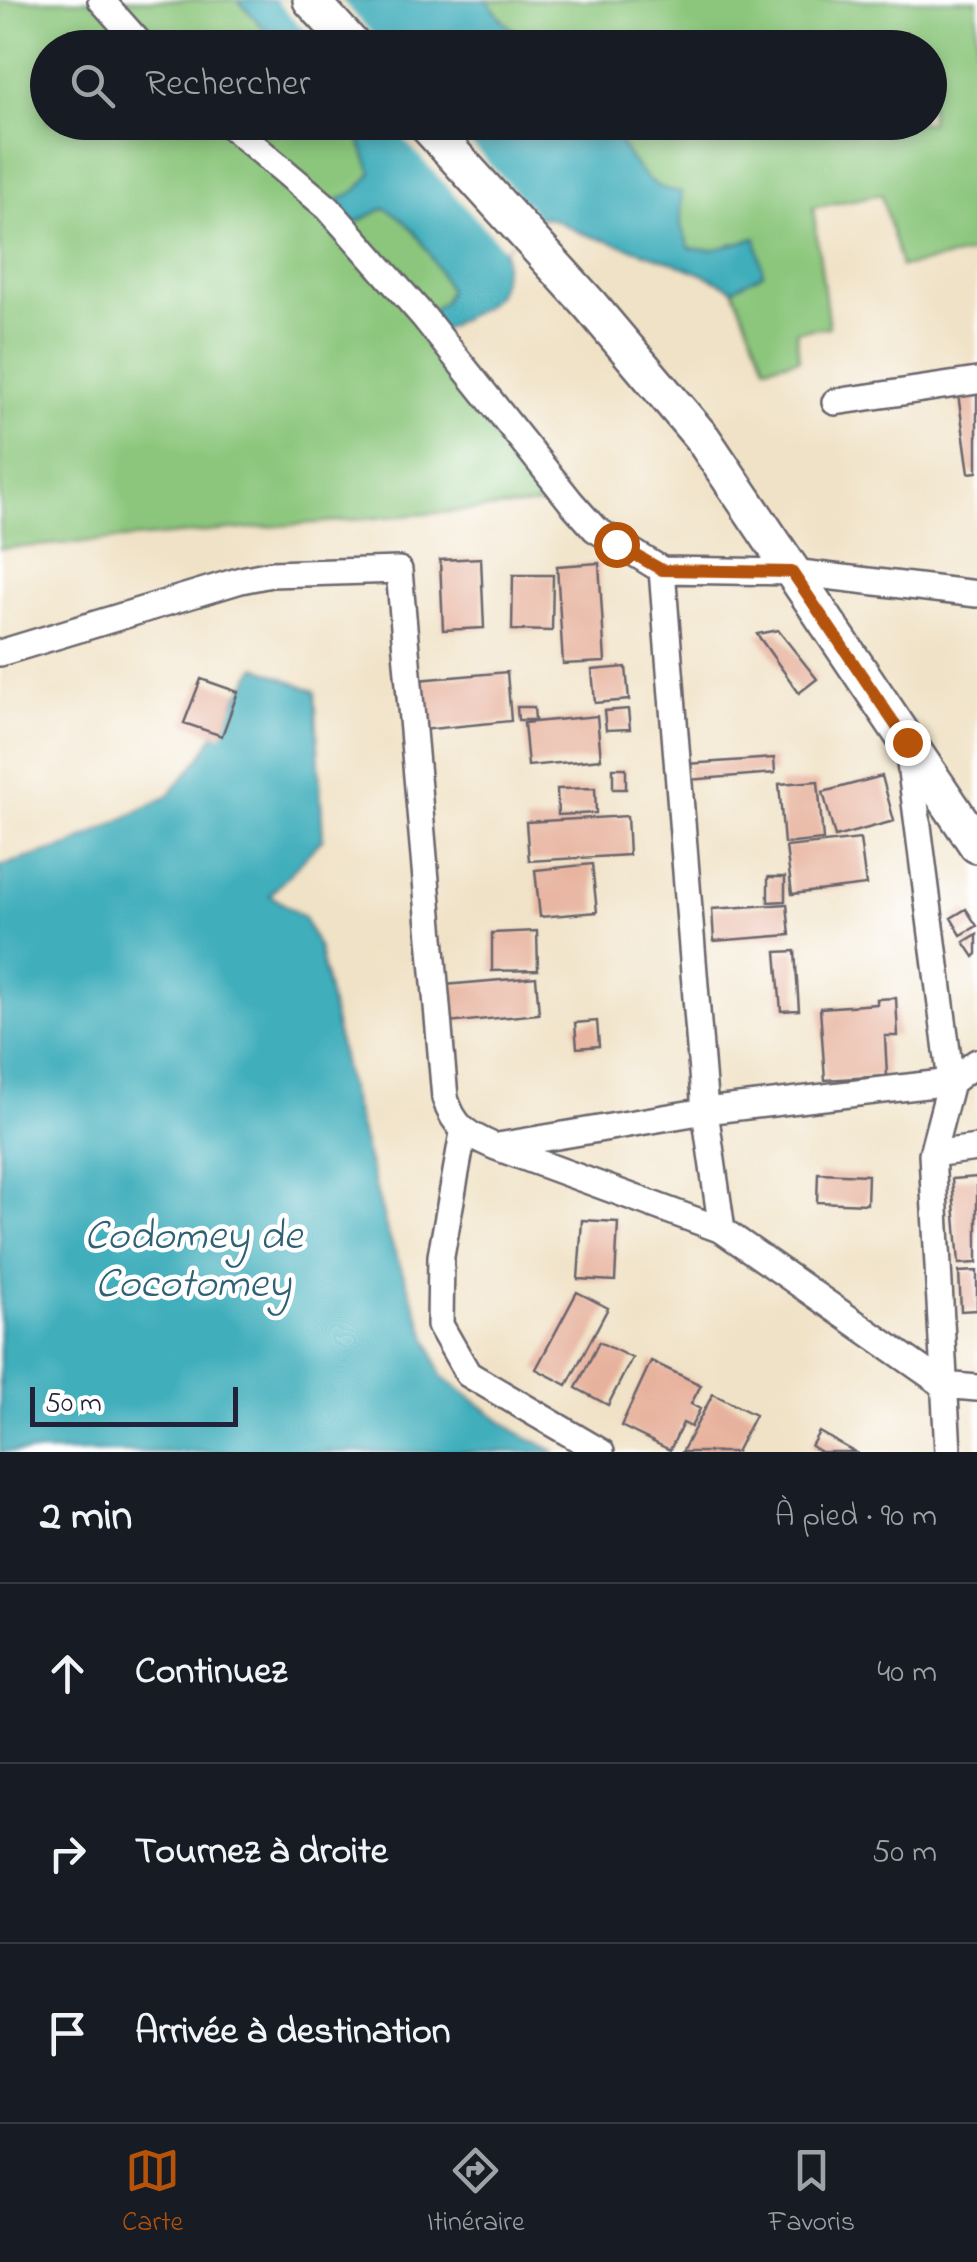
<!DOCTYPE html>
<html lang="fr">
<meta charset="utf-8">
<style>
body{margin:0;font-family:"Indie Flower",sans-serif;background:#242831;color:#f1f3f6}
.scale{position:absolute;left:30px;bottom:25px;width:208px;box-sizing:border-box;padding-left:10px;border:5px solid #22223b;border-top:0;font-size:28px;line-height:35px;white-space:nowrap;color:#22223b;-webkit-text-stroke:8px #fff;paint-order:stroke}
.stop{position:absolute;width:30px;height:30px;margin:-22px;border:8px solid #b45309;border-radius:50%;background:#fff}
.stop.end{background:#b45309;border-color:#fff;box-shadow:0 2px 10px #0008}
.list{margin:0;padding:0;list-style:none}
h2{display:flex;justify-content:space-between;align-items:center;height:130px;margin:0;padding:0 40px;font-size:42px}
h2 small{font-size:32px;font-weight:400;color:#9ea1a6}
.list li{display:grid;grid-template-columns:65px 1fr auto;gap:30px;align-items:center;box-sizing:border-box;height:180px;padding:0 40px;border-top:2px solid #363941}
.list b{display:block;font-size:38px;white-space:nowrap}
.list em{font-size:32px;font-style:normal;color:#9ea1a6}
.icon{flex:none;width:55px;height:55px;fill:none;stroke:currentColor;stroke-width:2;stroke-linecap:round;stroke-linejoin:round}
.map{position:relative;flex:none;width:977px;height:1452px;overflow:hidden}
.search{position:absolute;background:#171b24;box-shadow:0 5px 15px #0003;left:30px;right:30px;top:30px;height:110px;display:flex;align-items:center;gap:25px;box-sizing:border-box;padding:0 35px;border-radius:55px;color:#9ea1a6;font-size:38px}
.sheet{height:670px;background:#171b24}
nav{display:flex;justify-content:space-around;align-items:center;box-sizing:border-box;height:140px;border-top:2px solid #363941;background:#171b24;font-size:28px;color:#9ea1a6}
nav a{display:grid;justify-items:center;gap:5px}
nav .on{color:#b45309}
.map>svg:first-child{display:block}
.green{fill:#8bc67b;stroke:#56745b;stroke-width:2.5}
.water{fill:#3faebb;stroke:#30687b;stroke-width:2.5}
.pier{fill:#f0e2c6}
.building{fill:#e7b29d}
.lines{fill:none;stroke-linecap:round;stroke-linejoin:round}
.street-casing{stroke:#6a656c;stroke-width:30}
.secondary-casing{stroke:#6a656c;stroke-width:40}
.street{stroke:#fff;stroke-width:25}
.secondary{stroke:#fff;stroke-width:35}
.route{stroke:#b45309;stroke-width:12}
.labels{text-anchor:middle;stroke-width:9;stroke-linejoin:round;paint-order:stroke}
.water-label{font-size:42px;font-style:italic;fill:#2f6175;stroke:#fff}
</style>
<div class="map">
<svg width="977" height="1452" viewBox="0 0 977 1452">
<rect width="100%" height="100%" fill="#fff"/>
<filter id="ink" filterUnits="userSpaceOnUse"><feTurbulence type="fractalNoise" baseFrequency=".01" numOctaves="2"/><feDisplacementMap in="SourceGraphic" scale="20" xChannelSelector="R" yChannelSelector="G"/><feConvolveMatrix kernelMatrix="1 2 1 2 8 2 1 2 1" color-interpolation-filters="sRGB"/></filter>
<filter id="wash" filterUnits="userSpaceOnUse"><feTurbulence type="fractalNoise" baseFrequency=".0048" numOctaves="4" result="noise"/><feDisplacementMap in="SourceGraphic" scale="40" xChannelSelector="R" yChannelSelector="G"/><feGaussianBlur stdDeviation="2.25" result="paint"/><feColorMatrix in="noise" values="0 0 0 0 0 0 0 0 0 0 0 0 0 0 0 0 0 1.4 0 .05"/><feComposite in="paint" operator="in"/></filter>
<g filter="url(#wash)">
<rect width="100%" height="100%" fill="#f0e2c6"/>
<path class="green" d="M0 0H238L281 47 48 48V122L353 123 372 173 357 190 337 201 345 228 385 208C418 224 432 260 449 290L444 302 423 316 571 502 0 549Z
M487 0H977V252L901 267 881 194 813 208 829 327 796 331 799 359 766 366 733 289 763 273 732 243 716 252 690 249 681 226V193C638 189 631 152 604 123L930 122V48L536 47 503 21Z"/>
<path class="water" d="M238 0H487L503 21 536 47H281Z
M353 123H604C631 152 638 189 681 192V226L690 248C721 253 727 244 756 238L763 273 733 289C684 263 635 250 582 233 565 227 557 217 538 217L504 248C508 311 479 304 437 334L423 316 444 302 449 290C432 260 418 224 385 208L344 228 337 201 357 190 372 173Z
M256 667 315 691 323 838 270 895 304 917 319 949 347 1080 387 1231 442 1376 515 1431 556 1452H0V866L69 846 168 796 201 756Z"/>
<path class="pier" d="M276 0H341L384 47H320Z
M389 123H452L538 217 504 249Z"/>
<g id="blocks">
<path class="building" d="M977 391V472L969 473 958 394Z
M481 558 484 628 443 630 440 560Z
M599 563 605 662 563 664 557 566Z
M513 575H553L552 631 512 630Z
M778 630 817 679 799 693 757 634Z
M626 667 629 700 595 703 592 670Z
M507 672 511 721 412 731 407 681Z
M201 679 238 692 222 736 184 723Z
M517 707H534L535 720H518Z
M628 709 630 729 606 730 604 711Z
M597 716 601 759 528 766 524 723Z
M774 758 775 773 688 780 687 764Z
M613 768H626V789H613Z
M882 776 894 821 835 837 823 792Z
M818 781 823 840 784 844 779 784Z
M595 788 596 813 558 815 557 789Z
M627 816 629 855 529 861 526 822Z
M860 839 866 885 792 894 786 847Z
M592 864 597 912 540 917 535 870Z
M768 877H785V901L768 902Z
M787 904 790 935 714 941 712 909Z
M966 909 977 926 961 935 951 918Z
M537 931 538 970 492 971V933Z
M977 934V954L974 957 964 942Z
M795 951 799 1010 781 1011 776 952Z
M536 977 539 1014 448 1023 445 985Z
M896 998 898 1036H885L887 1076 825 1080 820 1008 877 1004V999Z
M597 1021 599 1046 577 1048 575 1023Z
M818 1173 868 1175 867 1204 817 1202Z
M977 1177V1263L959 1264 952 1179Z
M582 1220 618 1222 615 1281 578 1279Z
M977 1271V1310L961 1311 959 1272Z
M577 1292 608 1308 567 1385 536 1369Z
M599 1342 632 1358 608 1405 576 1388Z
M651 1361 701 1385 691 1404 700 1409 691 1427 683 1423 670 1450 621 1426Z
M713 1394 755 1415 736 1452H682Z
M819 1432 855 1452H821L811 1446Z"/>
</g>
</g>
<g filter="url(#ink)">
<use href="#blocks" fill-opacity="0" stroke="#6a656c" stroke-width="2.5"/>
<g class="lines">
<g class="street-casing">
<path id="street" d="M101 0 144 48
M226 122 328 208 423 316 571 502 595 529 662 570 792 572 977 594
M835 402 977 381
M662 570 705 1111 722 1230
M0 653 241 580 271 574 399 570 445 1098C454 1128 468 1135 496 1147L722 1230 944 1385 977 1388
M908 748 951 1082 932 1154 948 1452
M463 1133 441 1256 440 1325 468 1374 601 1452
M498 1146 705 1111 951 1082 977 1062
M932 1154 977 1148"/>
</g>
<g class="secondary-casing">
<path id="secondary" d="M311 0 355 48
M424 122 590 305 703 439 977 845"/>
</g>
<use href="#street" class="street"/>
<use href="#secondary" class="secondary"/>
</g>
</g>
<g class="lines" filter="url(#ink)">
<path class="route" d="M616 544 662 570 792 572 907 742"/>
</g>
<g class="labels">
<g class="water-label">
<text x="193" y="1248">Codomey de<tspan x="193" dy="48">Cocotomey</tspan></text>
</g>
</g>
</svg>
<div class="scale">50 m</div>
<div class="stop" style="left:616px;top:544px"></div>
<div class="stop end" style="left:907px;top:742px"></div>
<div class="search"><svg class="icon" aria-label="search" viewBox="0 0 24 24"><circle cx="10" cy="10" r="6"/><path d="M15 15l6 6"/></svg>Rechercher</div>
</div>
<section class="sheet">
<h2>2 min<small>À pied · 90 m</small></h2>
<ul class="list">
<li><svg class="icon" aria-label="ahead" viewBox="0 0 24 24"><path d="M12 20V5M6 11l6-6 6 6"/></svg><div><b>Continuez</b></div><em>40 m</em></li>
<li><svg class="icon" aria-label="right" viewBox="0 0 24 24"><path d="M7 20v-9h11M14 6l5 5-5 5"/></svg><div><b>Tournez à droite</b></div><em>50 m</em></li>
<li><svg class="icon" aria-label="arrive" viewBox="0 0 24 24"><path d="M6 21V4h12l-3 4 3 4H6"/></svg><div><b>Arrivée à destination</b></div></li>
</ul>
</section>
<nav>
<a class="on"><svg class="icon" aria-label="map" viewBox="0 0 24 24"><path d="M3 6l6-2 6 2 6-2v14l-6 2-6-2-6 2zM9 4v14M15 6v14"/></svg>Carte</a>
<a><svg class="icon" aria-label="directions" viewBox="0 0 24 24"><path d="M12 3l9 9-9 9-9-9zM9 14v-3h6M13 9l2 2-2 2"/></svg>Itinéraire</a>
<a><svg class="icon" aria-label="saved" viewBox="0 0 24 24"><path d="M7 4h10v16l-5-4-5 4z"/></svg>Favoris</a>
</nav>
